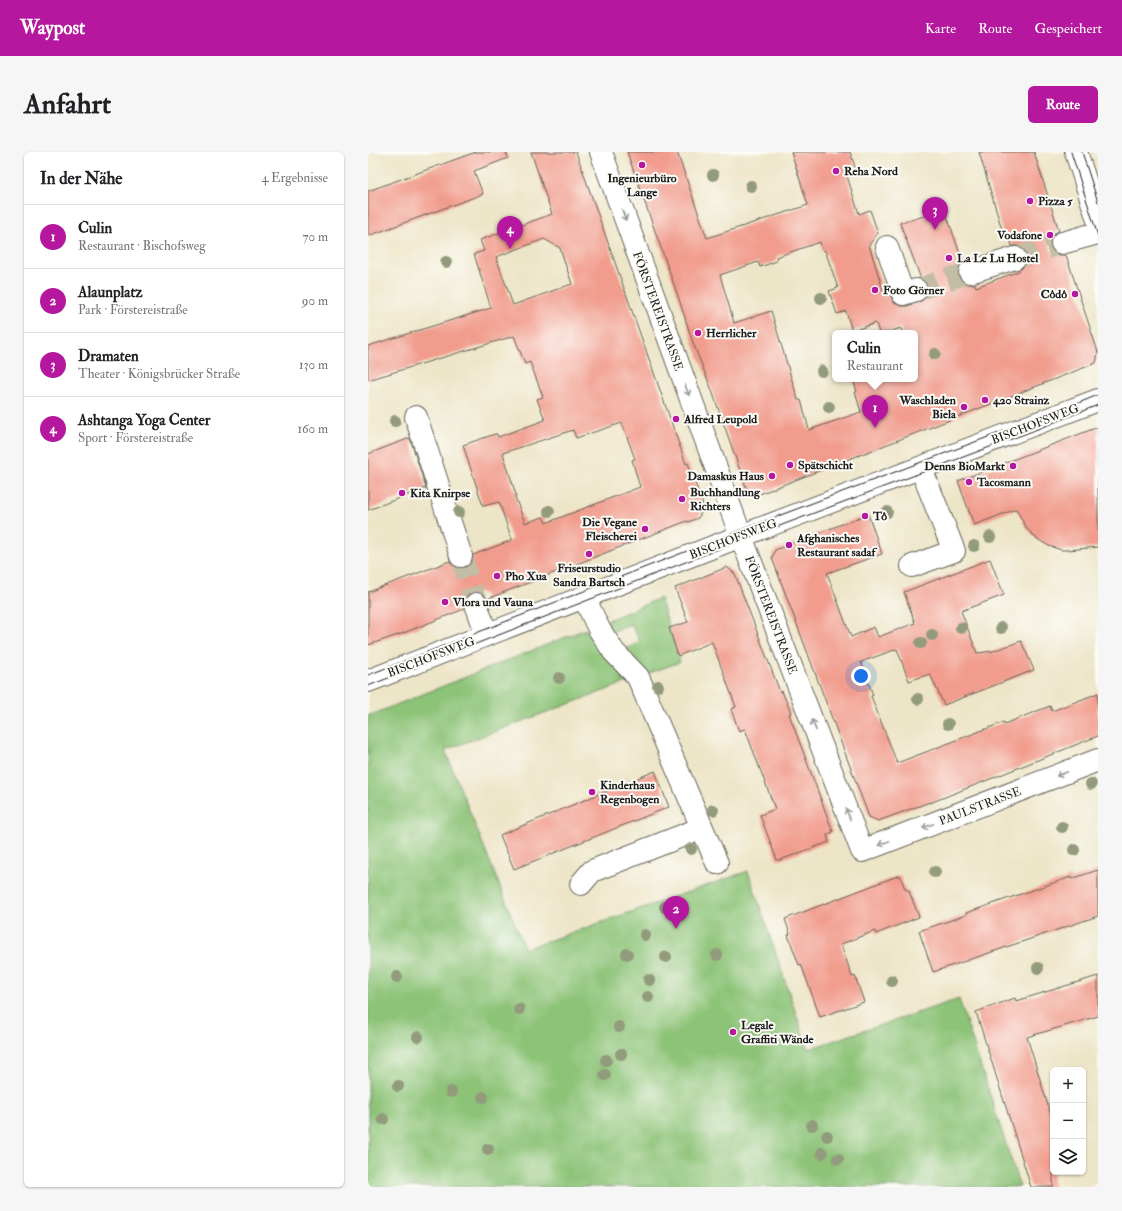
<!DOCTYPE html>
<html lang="de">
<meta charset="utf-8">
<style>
body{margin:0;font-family:"IM FELL Double Pica",serif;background:#f6f6f6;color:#202124}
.controls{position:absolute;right:12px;bottom:12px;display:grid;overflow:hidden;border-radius:6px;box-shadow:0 1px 3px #0004}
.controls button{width:36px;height:36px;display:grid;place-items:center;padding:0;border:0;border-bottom:1px solid #e0e0e0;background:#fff;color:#202124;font:20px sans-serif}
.you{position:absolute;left:493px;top:524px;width:14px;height:14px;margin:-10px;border:3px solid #fff;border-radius:50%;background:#1a73e8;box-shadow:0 0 0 6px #1a73e833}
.badge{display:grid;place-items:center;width:26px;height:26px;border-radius:50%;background:#b5179e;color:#fff;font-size:13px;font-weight:700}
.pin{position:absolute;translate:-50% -33px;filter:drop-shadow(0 1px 2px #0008)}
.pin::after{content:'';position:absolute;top:21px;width:14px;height:12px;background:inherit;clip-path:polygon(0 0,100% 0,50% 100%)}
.popup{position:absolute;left:464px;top:178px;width:86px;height:52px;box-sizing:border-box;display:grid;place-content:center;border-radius:6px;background:#fff;filter:drop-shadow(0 1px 3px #0005);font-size:13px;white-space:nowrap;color:#757577}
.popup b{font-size:15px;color:#202124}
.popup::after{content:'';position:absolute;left:50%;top:100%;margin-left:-8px;border:8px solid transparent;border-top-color:#fff}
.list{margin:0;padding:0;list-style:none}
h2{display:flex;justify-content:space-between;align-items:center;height:52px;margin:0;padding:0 16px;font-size:17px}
h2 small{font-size:13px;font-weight:400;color:#757577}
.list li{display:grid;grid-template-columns:26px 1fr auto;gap:12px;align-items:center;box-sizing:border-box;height:64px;padding:0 16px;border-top:1px solid #e0e0e0}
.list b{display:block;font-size:15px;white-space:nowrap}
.list p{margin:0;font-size:13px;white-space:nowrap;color:#757577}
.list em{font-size:13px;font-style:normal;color:#757577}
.icon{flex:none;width:22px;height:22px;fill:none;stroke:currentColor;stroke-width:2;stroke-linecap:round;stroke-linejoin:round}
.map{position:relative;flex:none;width:730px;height:1035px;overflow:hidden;border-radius:6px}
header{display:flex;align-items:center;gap:24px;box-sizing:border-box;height:56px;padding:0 20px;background:#b5179e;color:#fff}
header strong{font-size:19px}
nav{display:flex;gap:22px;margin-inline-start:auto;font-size:14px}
.intro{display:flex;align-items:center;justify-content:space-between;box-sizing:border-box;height:96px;padding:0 24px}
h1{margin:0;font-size:28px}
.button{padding:10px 18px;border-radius:6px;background:#b5179e;color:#fff;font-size:14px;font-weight:700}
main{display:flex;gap:24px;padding:0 24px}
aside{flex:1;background:#fff;border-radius:6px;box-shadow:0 1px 3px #0004}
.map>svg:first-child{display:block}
.green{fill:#8cc377;stroke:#54704a}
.building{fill:#f19c8d;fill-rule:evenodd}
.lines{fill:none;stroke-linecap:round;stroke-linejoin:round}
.minor-tunnel{stroke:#c3bda5;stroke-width:22;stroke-dasharray:22 11;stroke-linecap:butt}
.minor-casing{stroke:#656258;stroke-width:24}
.major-casing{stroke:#656258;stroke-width:24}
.minor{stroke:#fff;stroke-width:22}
.major{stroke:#fff;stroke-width:22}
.tram{stroke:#1c1c1c;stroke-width:1}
.tree{fill:#939b7d}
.oneway{stroke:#999}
.poi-dot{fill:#b5179e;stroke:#fdfcf7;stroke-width:1.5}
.labels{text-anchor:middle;stroke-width:4;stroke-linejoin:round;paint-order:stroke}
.poi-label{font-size:12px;font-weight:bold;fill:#1c1c1c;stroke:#fdfcf7;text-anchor:start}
.street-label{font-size:12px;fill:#1c1c1c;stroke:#fdfcf7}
</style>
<header>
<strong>Waypost</strong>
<nav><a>Karte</a><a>Route</a><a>Gespeichert</a></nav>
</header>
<div class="intro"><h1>Anfahrt</h1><a class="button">Route</a></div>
<main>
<aside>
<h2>In der Nähe<small>4 Ergebnisse</small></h2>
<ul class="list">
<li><span class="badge">1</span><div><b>Culin</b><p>Restaurant · Bischofsweg</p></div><em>70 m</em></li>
<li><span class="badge">2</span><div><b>Alaunplatz</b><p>Park · Förstereistraße</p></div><em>90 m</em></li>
<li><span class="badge">3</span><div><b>Dramaten</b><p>Theater · Königsbrücker Straße</p></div><em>130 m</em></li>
<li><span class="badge">4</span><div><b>Ashtanga Yoga Center</b><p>Sport · Förstereistraße</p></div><em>160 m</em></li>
</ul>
</aside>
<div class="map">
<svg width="730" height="1035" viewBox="0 0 730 1035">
<rect width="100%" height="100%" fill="#fdfcf7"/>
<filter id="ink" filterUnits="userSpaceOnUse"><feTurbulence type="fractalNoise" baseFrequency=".025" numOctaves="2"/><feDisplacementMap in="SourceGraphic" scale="8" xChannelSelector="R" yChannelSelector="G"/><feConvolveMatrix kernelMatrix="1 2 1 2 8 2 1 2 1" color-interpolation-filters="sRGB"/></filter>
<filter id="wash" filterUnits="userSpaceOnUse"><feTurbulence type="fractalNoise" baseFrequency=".012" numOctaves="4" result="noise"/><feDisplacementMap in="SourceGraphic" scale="16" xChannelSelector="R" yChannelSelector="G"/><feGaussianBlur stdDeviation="0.9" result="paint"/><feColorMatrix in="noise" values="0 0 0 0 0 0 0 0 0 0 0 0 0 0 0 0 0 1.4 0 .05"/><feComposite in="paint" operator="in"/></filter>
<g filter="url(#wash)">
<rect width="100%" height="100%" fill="#ede5c7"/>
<path class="green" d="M292 446 312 510 279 522 255 498 272 490 263 472 243 480 238 469Z
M218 477 260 530 77 598 157 797 380 719 440 897 591 847 652 1035H0V564Z"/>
<g id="blocks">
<path class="building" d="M108 0H138L140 6 106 19 115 42 0 84V39Z
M163 0H208L311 292 318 312 320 311 336 356 330 366 320 370 319 369 119 447 116 442 111 440H103L99 444 96 449V457L33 482 0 493V440L82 409 85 414 90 416H97L102 412 105 407V403L144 388 131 350 115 354 95 293 127 282H129L130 285 177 268 169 247 175 245 162 210 157 212 146 184 0 228V194L123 156 106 102 116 99 112 88 184 62ZM176 87 192 96 204 132 145 153 128 105ZM254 271 267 307 264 308 272 335 178 371 175 365 157 371 147 345 148 343 135 301 205 278 208 286Z
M259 0H309L339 86 440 53 423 0H482L489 21 479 24 491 62 502 58 510 81 501 93 517 144 522 142 526 151 533 154H539L552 150 557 146 560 140V134L557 129 553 127 532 71 577 58 593 105 597 109 593 112 590 117V123L593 129 599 132H607L608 135 651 119 656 114 659 108V102L656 97 650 94H644L639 80 635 81 611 0H666L691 79 685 82 682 88V95L685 100 691 103H698L730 200 728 211 389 343 379 338 343 236 325 191 310 144ZM452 90 455 99 457 98 470 136 461 139 469 162 478 159 484 179 508 171 511 181H517L533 176 534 181H547V227H485L489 240H487L493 260 441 278 433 248H430L403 159 366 171 352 123 390 110 392 115 409 109 408 105Z
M730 275V395L700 398H694L681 394 669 387 659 377 648 357 606 373 590 329Z
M42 286 58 336 0 358V302Z
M500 362 514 402 459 421 483 485 506 475 510 485 547 471 536 440 622 407 636 443 593 459 609 501 625 499 653 489 666 518 576 553 562 522 541 529 529 497 493 510 505 543 503 544 529 611 636 570V572L682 554 684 559 730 541V584L562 651V650L510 669 501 665 404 406 407 398Z
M359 415 367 422 412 540 414 539 423 561 421 562 465 680 459 683 461 690 412 708H409L392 663 407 657 377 577 371 579 363 557 368 555 344 490 310 504 301 476 320 470 307 436Z
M287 619 301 655 146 717 132 683Z
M730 718V764L565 820 551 779 598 763V761L650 743 703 725V727Z
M532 723 537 737 541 739 551 765 508 782 507 779 473 792 484 825 487 824 496 850 452 865 433 812 431 813 420 783 422 782 417 767Z
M730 824V864L659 885 685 970V1035H663L608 860 647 846 648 849Z"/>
</g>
</g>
<g filter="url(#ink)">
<use href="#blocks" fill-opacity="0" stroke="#656258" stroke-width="1"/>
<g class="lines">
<path class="minor-tunnel" d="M647 106 694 91
M548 138 602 120
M93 404 108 452"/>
<g class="minor-casing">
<path id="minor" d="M233 0 371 379 494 699 730 608
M694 91 730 81
M519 95 535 142 548 138
M602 120 647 106
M48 265 93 404
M544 414 586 399 553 316
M216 445 231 477 246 500 270 525 349 711
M108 452 119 483
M0 529 373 384 730 248
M213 732 224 719 334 676"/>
</g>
<g class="major-casing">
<path id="major" d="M708 0 730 68"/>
</g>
<use href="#minor" class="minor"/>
<use href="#major" class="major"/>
<path class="tram" d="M703 0 730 84
M714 0 730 50
M0 523 386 373 708 252 730 243
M0 534 374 388 662 280 730 253"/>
</g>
<g class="tree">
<circle cx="345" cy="23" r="6"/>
<circle cx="383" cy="34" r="6"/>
<circle cx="78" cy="110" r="6"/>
<circle cx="453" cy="146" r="6"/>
<circle cx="567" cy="202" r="6"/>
<circle cx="454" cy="219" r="6"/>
<circle cx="461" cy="255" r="6"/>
<circle cx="27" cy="269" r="6"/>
<circle cx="181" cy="359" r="6"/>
<circle cx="91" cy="360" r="6"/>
<circle cx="519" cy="360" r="6"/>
<circle cx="622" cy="385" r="6"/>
<circle cx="606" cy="394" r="6"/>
<circle cx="593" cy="476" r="6"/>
<circle cx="633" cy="476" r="6"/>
<circle cx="564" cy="483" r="6"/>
<circle cx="553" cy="491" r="6"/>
<circle cx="191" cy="526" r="6"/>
<circle cx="290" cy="534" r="6"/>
<circle cx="550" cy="547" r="6"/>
<circle cx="580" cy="572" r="6"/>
<circle cx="723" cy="632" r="6"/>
<circle cx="345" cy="658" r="6"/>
<circle cx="694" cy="675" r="6"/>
<circle cx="323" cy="697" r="6"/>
<circle cx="706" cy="698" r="6"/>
<circle cx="567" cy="720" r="6"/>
<circle cx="297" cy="755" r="6"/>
<circle cx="277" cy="783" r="6"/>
<circle cx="259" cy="802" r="6"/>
<circle cx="349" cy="803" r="6"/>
<circle cx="298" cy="805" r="6"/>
<circle cx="670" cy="816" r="6"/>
<circle cx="29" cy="825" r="6"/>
<circle cx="281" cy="828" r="6"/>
<circle cx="524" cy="829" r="6"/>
<circle cx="280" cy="845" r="6"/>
<circle cx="151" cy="857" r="6"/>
<circle cx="251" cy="875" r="6"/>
<circle cx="50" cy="885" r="6"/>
<circle cx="253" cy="902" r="6"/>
<circle cx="238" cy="908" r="6"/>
<circle cx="237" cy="923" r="6"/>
<circle cx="30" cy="934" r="6"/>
<circle cx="83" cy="940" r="6"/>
<circle cx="115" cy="945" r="6"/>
<circle cx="15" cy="967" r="6"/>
<circle cx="444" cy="973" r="6"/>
<circle cx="459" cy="984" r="6"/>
<circle cx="120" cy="997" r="6"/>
<circle cx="454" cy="1001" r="6"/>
<circle cx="470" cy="1007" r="6"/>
</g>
<defs><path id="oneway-shaft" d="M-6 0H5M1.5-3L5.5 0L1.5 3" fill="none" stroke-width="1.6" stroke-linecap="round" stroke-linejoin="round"/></defs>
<g class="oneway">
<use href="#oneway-shaft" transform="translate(256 63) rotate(70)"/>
<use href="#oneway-shaft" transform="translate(319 238) rotate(70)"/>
<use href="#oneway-shaft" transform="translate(446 573) rotate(-111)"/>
<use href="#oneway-shaft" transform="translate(694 622) rotate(159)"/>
<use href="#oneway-shaft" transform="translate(480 662) rotate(-111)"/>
<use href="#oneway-shaft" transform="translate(560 674) rotate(159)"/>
<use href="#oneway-shaft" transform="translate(516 691) rotate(159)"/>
</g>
</g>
<g class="poi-dot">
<circle cx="274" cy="13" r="4"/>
<circle cx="468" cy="19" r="4"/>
<circle cx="662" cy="49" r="4"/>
<circle cx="682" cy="83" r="4"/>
<circle cx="581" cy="106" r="4"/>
<circle cx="507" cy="138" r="4"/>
<circle cx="707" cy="142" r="4"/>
<circle cx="330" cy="181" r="4"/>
<circle cx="617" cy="248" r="4"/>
<circle cx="596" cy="255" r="4"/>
<circle cx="308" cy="267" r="4"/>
<circle cx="422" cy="313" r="4"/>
<circle cx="645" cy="314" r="4"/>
<circle cx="404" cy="324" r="4"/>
<circle cx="601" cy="330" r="4"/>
<circle cx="34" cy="341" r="4"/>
<circle cx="314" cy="347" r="4"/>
<circle cx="497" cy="364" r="4"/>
<circle cx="277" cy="377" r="4"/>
<circle cx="421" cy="393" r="4"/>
<circle cx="221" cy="402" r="4"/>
<circle cx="129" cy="424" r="4"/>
<circle cx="77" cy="450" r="4"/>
<circle cx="224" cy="640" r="4"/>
<circle cx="365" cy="880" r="4"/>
</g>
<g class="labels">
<g class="poi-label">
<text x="476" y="23">Reha Nord</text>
<text x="274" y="30" text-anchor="middle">Ingenieurbüro<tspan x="274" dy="14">Lange</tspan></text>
<text x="670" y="53">Pizza 5</text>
<text x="674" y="87" text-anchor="end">Vodafone</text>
<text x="589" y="110">La Le Lu Hostel</text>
<text x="515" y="142">Foto Görner</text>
<text x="699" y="146" text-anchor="end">Côdô</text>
<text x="338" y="185">Herrlicher</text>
<text x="588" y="252" text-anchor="end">Waschladen<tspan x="588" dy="14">Biela</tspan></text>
<text x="625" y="252">420 Strainz</text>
<text x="316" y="271">Alfred Leupold</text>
<text x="430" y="317">Spätschicht</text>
<text x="637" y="318" text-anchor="end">Denns BioMarkt</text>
<text x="396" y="328" text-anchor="end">Damaskus Haus</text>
<text x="609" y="334">Tacosmann</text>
<text x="322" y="344">Buchhandlung<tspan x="322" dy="14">Richters</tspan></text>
<text x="42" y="345">Kita Knirpse</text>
<text x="505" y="368">Tô</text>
<text x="269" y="374" text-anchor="end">Die Vegane<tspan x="269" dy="14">Fleischerei</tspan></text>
<text x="429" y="390">Afghanisches<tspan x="429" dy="14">Restaurant sadaf</tspan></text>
<text x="221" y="420" text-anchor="middle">Friseurstudio<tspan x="221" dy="14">Sandra Bartsch</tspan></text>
<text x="137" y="428">Pho Xua</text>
<text x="85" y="454">Vlora und Vauna</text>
<text x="232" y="637">Kinderhaus<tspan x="232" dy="14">Regenbogen</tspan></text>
<text x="373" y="877">Legale<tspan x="373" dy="14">Graffiti Wände</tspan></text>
</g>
<g class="street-label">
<text transform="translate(290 159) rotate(70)" y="4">FÖRSTEREISTRASSE</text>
<text transform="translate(667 272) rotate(-21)" y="4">BISCHOFSWEG</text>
<text transform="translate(365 387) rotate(-21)" y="4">BISCHOFSWEG</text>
<text transform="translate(403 463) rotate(69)" y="4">FÖRSTEREISTRASSE</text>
<text transform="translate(63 505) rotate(-21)" y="4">BISCHOFSWEG</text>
<text transform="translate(612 654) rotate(-21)" y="4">PAULSTRASSE</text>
</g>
</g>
</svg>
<div class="controls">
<button>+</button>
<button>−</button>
<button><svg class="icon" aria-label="layers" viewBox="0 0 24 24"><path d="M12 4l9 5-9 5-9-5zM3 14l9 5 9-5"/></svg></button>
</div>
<div class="you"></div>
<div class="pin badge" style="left:507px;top:276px">1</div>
<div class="popup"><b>Culin</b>Restaurant</div>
<div class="pin badge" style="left:308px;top:777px">2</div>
<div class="pin badge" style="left:567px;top:78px">3</div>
<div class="pin badge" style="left:142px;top:97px">4</div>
</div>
</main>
